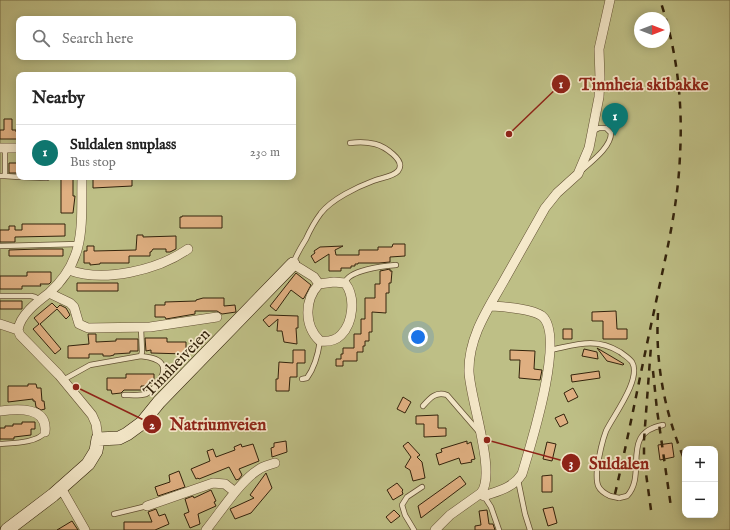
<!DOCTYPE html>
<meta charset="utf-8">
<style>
body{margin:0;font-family:"IM FELL English",serif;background:#f2f2f2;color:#222}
.controls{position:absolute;right:12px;bottom:12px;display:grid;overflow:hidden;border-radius:8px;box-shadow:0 2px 10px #0003}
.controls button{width:36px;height:36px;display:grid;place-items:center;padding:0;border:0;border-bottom:1px solid #e0e0e0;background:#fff;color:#222;font:20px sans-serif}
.compass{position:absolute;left:634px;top:12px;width:36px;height:36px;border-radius:50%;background:#fff;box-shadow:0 2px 10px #0003;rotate:90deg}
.you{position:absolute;left:418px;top:337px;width:14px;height:14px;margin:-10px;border:3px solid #fff;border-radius:50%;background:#1a73e8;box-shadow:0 0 0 6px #1a73e833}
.badge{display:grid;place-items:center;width:26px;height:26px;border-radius:50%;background:#0f766e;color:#fff;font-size:13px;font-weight:700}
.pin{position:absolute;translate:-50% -33px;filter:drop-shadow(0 1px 2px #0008)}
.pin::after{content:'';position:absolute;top:21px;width:14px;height:12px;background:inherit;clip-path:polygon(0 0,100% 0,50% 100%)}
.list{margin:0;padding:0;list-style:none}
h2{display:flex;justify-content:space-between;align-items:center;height:52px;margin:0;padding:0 16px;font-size:17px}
h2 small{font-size:13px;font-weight:400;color:#767676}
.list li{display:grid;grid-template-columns:26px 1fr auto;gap:12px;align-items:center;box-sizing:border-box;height:56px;padding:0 16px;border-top:1px solid #e0e0e0}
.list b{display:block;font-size:15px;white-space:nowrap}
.list p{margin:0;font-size:13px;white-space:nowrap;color:#767676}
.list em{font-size:13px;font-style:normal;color:#767676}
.icon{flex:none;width:22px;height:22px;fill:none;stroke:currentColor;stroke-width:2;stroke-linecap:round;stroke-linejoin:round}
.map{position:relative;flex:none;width:730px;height:530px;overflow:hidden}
.search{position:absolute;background:#fff;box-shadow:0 2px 10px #0003;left:16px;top:16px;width:280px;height:44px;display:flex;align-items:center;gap:10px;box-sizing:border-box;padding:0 14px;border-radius:8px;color:#767676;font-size:15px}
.panel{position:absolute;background:#fff;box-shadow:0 2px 10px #0003;left:16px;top:72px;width:280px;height:108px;border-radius:8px}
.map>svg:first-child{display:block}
.green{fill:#bebf86;stroke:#787048;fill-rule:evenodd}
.building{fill:#dfaf81;stroke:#32220b}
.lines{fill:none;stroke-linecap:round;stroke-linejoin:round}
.lane-casing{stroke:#625134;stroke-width:6}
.street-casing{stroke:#625134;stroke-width:10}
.secondary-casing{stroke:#32220b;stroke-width:14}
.lane{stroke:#f5e9ca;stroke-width:4.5}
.street{stroke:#f5e9ca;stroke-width:9}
.secondary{stroke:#f5e9ca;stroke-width:13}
.rail{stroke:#32220b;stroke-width:2.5;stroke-dasharray:7 7;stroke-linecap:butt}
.lane-bridge-casing{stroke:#625134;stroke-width:6;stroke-linecap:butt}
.lane-bridge{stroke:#f5e9ca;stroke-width:4.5}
.labels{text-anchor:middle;stroke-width:3.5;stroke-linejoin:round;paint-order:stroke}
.street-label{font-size:16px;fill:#32220b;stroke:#f5e9ca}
.leader{fill:none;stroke:#8f2418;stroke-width:1.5}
.callout-dot{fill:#8f2418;stroke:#f5e9ca;stroke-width:1.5}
.mark-label{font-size:12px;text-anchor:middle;font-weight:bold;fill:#fff}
.callout-label{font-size:17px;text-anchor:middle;font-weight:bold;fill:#8f2418;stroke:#f5e9ca;stroke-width:3.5;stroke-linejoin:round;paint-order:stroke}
</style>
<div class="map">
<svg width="730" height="530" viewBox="0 0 730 530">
<rect width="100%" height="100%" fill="#f0ddad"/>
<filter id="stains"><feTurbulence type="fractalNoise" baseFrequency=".005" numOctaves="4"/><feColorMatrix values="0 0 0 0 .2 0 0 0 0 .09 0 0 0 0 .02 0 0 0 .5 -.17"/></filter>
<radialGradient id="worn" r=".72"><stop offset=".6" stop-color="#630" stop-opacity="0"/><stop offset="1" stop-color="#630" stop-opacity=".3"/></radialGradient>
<path class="green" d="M0 0H730V530H0ZM640 18H664V42H640ZM19 19H293V57H19ZM19 75H293V177H19ZM685 449H715V515H685Z"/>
<path class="building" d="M4 119H12V130H16V132H19V139H0V130H4Z
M9 163H19V173H9Z
M61 177H73V196H75L73 213H61Z
M93 177H132V186L93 188Z
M182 216H222V228H180V217H182Z
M22 224H65V236L15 237V242H0V230H9V226H15V230H22Z
M137 235H143V237L176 236V249L170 252H166V249H153L151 252H150V256H129V263H100V264L90 265V263H84V251H87V246H94V251L136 250Z
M393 244H405V256L390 257V262L379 263H358V264H355V266H351V268H341V271H329V254L315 263 311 256 315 253 314 251 320 247 343 246 335 250 336 255H359V250H378V247H392Z
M39 249H63V256H9V250Z
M390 269V271H392L391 283H389V293H386V313L372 312V332H369V341H365V346H363V352H357V361H343V366H336V359H341V354H343V348H354V334H361V319H365V298H375V284H380V271Z
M27 272H51V282L49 284H40L41 286H22V289H0V276H27Z
M296 273 311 285 304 298 303 299 291 290 276 311 270 306Z
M77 283H118V291H77Z
M203 298H224V306L235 305 236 312 222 314 217 311H195V314L166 319 165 317H155V305H165V302L196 301V300Z
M0 301H22V309H0Z
M52 303 57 308 60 305 66 308 70 315 66 319 57 309 40 324 61 349 55 354 33 329 39 324 34 318Z
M616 311 617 329H627V339H603V321H592V312Z
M269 315 298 316V328H296L297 344 284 342 282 331H277L278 319 269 327 263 320Z
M563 329H572V339H563Z
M88 334H96V342L116 341V339H138V351H130V353L114 354V355L110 356H103V354H89V358H68V346L89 344Z
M145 338H167V342H186V354L151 353V350L146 351Z
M597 348 624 364 623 365 607 361Z
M584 349 597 352 598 359 582 356Z
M293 350H305V363H297V377H290L289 391H276V379H278L279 362 293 363Z
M510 350 535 351 534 369 542 370 540 380 519 378 520 360H510Z
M599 371 600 378 572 382 571 375Z
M126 374H154V381L150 384V386H141V390H124L121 393 112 394 111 390H107V378H126Z
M28 384H36L37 388H41L42 401H44L45 409 41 410 36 407 35 401H33V399L8 402V386H28Z
M573 388 578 397 568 402 564 393Z
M403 397 411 402 405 413 397 409Z
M564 414 568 423 560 427 555 418Z
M438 415V428H446V436L424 437V424H416V416Z
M22 422H35V429H31V435L14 437V439H0V428H5V426H13V424H22Z
M286 441 287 452 272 457 271 448 274 447V443Z
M467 441V444L471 442 475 459 471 460 472 462 461 464 459 458 439 465 436 454 442 452 441 449Z
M408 442 420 455 417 457 422 462 425 478 413 481 410 470 405 467 411 457 403 446Z
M547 442 556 444 552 461 543 459Z
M672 443 674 457 660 460 658 445Z
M241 444 242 447 253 444 259 461 239 469 242 475 239 479 236 480 229 467 199 479 198 478 196 479 191 469 210 461 207 451 213 449 216 457 235 450 234 447Z
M179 471 185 487 158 496 155 487 170 482 169 475Z
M266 473 272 488 251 513 235 519 230 509 254 498 250 495Z
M552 475V492H542V476Z
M460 476 466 484 421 518 418 506Z
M397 483 403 490 402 491 403 494 393 500 387 490Z
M211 490 216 501 214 502 216 506 198 514 200 524 190 528 184 514 189 512 185 499 193 496 194 498Z
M553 507 557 523 548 526 543 509Z
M156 509 159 516 165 514 169 524 155 530H124V522H152L148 512Z
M394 510 400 516 391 523 386 517Z
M487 510 489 524H493L495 530H475V526L481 525 479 511Z
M72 521 78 530H57Z"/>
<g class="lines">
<g class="lane-casing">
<path id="lane" d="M582 170C592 161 611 147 611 133L606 128H599L593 131
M0 176H5V148
M5 176 19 177
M20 177 47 178
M0 246 79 244
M293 264C296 255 301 247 306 239 310 230 315 221 321 213 332 199 357 187 373 181 380 178 393 177 398 171 407 160 383 146 375 144 367 142 358 142 350 143
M345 283C348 270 384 266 396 265
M0 296H31L35 297 40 300
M550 350C576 345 595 337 620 352 624 355 629 358 632 362 642 379 613 416 606 431 601 444 599 456 597 470 596 484 597 490 610 496
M302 379 307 378C315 367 318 355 320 341
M63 380 90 365 141 356 142 352 141 328
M124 395C131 395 139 396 146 394 154 390 169 372 161 363 157 358 148 357 141 356
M423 406C430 398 436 391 447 395L479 432
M0 444C12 443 38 443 45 432
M518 480 525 514 530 530
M484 496 491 507 499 530
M619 498 627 496C648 474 619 433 663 425
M114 514 147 506
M414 530 405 515 402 505 407 497 422 487"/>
</g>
<g class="street-casing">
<path id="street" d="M0 148H19
M82 177C81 224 87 259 49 293L70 303 74 307 79 324 88 328 150 327 217 317
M293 264 314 277 319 284
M69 270C104 283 158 270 188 249
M334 282 345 283C356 297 353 323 341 335 335 341 328 342 320 341 304 326 304 300 319 284Z
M0 324 18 330 20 335 59 375 92 415 96 424 98 439
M18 330C20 315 37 302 49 293
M0 411C17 409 48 406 45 432
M61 488 85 530
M481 493 484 496C498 491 513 488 522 474 530 447 566 336 542 316 531 308 504 307 491 306
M147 506 213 483 225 484 235 492
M206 530C220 513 240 481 258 470 263 466 269 465 275 463
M435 530 450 515 481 493C497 474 470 399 469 372 468 336 490 306 506 277 519 254 532 231 545 208L557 193 578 174 589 148 599 97 600 78 599 49 610 0"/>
</g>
<g class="secondary-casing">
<path id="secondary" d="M7 530 53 495 88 464 96 451 98 439 119 438 127 434 142 423 159 402 293 264"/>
</g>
<use href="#lane" class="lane"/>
<use href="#street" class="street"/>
<use href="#secondary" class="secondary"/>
<path class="rail" d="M658 313C655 364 665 414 685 461
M653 371 657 410 671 507
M615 494C629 434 640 375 653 316 664 263 678 209 680 155 683 102 677 50 660 0
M651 510 644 459V440L651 346"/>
<g class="lane-bridge-casing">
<path id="lane-bridge" d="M610 496 619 498"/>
</g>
<use href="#lane-bridge" class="lane-bridge"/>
</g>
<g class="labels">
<g class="street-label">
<text transform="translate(176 362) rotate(-46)" y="6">Tinnheiveien</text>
</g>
</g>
<path class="leader" d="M509 134L561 84M76 387L152 424M487 440L571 463"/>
<g class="callout-dot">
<circle cx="509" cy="134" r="4"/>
<circle cx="76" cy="387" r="4"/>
<circle cx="487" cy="440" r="4"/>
<circle cx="561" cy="84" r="10"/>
<circle cx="152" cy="424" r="10"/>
<circle cx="571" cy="463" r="10"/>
</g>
<g class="mark-label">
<text x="561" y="88">1</text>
<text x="152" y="429">2</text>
<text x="571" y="467">3</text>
</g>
<g class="callout-label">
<text x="644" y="90">Tinnheia skibakke</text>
<text x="218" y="430">Natriumveien</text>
<text x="619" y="469">Suldalen</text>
</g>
<rect width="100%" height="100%" filter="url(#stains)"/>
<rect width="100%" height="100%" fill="url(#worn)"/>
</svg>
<div class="controls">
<button>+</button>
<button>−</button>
</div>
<svg class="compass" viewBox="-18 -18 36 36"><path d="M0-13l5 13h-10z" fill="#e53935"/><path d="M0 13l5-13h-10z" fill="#767676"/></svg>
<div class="you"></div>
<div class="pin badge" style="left:615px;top:136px">1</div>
<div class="search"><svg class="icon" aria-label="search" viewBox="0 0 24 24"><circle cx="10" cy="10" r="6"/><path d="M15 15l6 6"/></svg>Search here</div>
<section class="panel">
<h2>Nearby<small></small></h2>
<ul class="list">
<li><span class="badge">1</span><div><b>Suldalen snuplass</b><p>Bus stop</p></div><em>230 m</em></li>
</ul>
</section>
</div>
